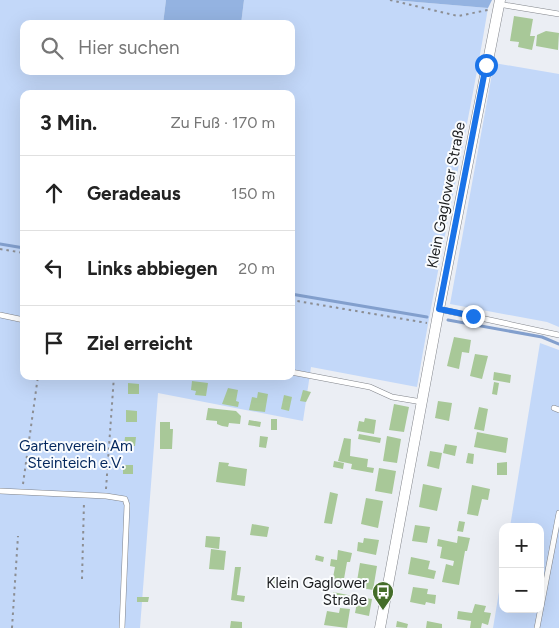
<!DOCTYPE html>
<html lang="de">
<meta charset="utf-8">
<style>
body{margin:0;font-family:Figtree,sans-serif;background:#f6f6f6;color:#222}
.controls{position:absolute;right:15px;bottom:15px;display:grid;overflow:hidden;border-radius:10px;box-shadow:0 5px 20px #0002}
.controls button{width:45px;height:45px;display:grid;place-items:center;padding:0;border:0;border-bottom:1px solid #e0e0e0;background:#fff;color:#222;font:25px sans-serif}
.stop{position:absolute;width:15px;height:15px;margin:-11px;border:4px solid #1a73e8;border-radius:50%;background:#fff}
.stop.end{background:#1a73e8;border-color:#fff;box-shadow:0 1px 5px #0008}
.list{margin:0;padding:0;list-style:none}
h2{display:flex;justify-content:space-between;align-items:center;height:65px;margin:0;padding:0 20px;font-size:21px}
h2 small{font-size:16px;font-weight:400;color:#767676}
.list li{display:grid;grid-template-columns:32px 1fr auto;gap:15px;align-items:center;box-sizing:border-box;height:75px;padding:0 20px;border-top:1px solid #e0e0e0}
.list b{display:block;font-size:19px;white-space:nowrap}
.list em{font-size:16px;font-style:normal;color:#767676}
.icon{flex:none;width:28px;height:28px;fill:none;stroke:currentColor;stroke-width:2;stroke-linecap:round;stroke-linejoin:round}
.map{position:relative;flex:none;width:559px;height:628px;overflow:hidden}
.search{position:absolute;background:#fff;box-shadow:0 5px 20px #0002;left:20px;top:20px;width:275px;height:55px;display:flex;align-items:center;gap:12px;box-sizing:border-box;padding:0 18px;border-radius:10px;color:#767676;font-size:19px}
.panel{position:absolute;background:#fff;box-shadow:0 5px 20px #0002;left:20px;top:90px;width:275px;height:290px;border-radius:10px}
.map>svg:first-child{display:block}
.green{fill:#c3d8f9;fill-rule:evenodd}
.forest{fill:#94b3e1}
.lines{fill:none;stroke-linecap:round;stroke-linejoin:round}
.stream{stroke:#829fcd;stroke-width:3}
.building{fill:#a8c898}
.service-casing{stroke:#81848a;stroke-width:6}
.minor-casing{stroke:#81848a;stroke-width:11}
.path{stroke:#8c8e93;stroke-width:2;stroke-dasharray:2.5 4;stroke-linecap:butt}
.service{stroke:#fff;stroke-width:5}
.minor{stroke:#fff;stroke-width:10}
.route{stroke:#1a73e8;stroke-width:6}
.labels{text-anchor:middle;stroke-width:4;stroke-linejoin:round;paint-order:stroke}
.street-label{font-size:15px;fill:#1a1c1e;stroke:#fafcfe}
.park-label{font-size:15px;fill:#02265d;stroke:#fafcfe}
.poi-label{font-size:15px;fill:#1a1c1e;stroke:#fafcfe;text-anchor:end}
</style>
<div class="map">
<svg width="559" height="628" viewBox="0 0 559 628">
<rect width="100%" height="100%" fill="#ebeef4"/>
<path class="green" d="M0 0H166L163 24H24V71H291V24H241L244 0H393L488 8C467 135 438 260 417 387L311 367 303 421 158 393 140 628H0ZM24 94H291V376H24Z
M494 63 559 74V327L547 322 450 304Z
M540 343 559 350V628H493L503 568V609H540V527H510Z"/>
<path class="forest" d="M166 0H244L241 24H163Z
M393 0H492L488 8Z"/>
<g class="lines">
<path class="stream" d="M0 244 24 248
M291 294 427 317
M448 320 542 337 559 344"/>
</g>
<path class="building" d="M514 16 533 19 530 36H535L532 50 518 47 519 42 510 41Z
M546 31 559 33 558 50 536 46 537 35Z
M454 337 471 340 469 353 462 352 459 369 447 366Z
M475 354 488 356 482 379 470 376Z
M494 372 511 375 510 383 493 380Z
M192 381 208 383 206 396 195 395 196 391 191 390Z
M494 382 499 383 497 395 492 394Z
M128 383 139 384V394H128Z
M228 388 238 390 236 401 239 402 238 407 222 404Z
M303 390 311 392 306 402 300 401Z
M258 392 268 394 265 412 249 410 252 397 257 398Z
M284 395 292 397 289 411 281 409Z
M438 401 452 403 449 421 435 418Z
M394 404 409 407 404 432 389 430Z
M479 407 488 409 484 431 474 429Z
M208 408 236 411 241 416 240 424 229 423 228 427 222 426 217 424V421L206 420Z
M126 410 137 411V422H126Z
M365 418 376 420 374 434 357 431 359 421 364 422Z
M271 419H277V430H271Z
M249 420 261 422 260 427 248 425Z
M160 422H170V429H173L172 449H160Z
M477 432 508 438 506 453 474 447Z
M359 434 381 438 380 443 358 439Z
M260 436 268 437 266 448 259 447Z
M387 436 401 439 397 463 383 461Z
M125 437H136L135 446H124Z
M344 438 351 439 350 456 368 459 367 467 374 468 373 473 351 469 352 464 338 461Z
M445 444 457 446 455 456 443 453Z
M430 451 442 453 439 469 427 466Z
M468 453 474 454 473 464 466 463Z
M334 461 344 463 343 469 333 467Z
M219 462 229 463 228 466 247 469 245 486 216 482Z
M507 462V475H497V463Z
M123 465H133V474H123Z
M379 468 396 471 392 494 375 491Z
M423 484 442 488 437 511 419 507Z
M472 485 490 489 488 500 482 499 478 516 467 514Z
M330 492 338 494 332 524 324 523Z
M366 498 383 501 378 528 361 524Z
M459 521 465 522 463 532 457 531Z
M252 524 269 527 267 537 250 535Z
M415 525 430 527 427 543 412 541Z
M206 536 220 537 219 549 205 547Z
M458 536 470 538 467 551H465L459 585 442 582 446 564 453 566 454 561 440 558 442 547 437 546 438 539 457 543Z
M364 538 379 540 376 555 357 551 358 542 363 543Z
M211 549 226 551 224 570 209 569Z
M338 550 352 553 350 562H347L342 590 331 588 335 567 330 566 331 559 337 560Z
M316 555 324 557 323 562 315 560Z
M411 557 430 561 428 569 436 571 434 579 408 574Z
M360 563 377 566 373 590 356 587Z
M235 567H241L237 595 245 596 244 602 231 600Z
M269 578 278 580 277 588 268 587Z
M413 587 428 589 427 594 436 595 435 604 426 602 425 605 410 602Z
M333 592 353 596 351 603 332 600Z
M137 597H149L148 602H137Z
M358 597 372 599 369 616 355 613Z
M475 604 486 606 484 612 491 613 488 625 482 623 481 628H470L471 621 457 619 458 611 472 613Z
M340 608 350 609 347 628 324 625 327 611 339 613Z
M231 621 242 622V628H230Z
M397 621 408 624 407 628 396 627Z
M427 621 442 624V628H426Z"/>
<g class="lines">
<g class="service-casing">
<path id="service" d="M498 4 559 14
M439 309 559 335
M0 315 24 320
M291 372 370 387 392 397 422 402
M554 408 559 410
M0 491 106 496 125 499 127 505 122 628
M537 628 559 513"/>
</g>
<g class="minor-casing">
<path id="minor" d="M380 628 439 309 500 0"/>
</g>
<path class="path" d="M390 0 458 16 488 10
M0 249 24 253
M291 300 427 323
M23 484 38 376
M106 489 114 376
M82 579 84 502
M12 628 18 536"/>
<use href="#service" class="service"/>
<use href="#minor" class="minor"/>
</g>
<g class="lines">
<path class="route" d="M473 316 439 309 486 65"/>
</g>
<defs>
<g id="bus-pin" transform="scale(1.125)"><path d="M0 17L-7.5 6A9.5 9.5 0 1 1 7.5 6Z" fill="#446d29" stroke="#fafcfe"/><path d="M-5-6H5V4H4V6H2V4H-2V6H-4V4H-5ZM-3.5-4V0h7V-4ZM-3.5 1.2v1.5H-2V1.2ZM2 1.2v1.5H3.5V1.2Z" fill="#fff"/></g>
</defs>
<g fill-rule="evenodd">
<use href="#bus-pin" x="383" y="592"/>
</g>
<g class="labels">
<g class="street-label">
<text transform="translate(446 195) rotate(-79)" y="5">Klein Gaglower Straße</text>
</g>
<g class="park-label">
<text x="76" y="451">Gartenverein Am<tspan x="76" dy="17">Steinteich e.V.</tspan></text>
</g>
<g class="poi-label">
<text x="367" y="588">Klein Gaglower<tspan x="367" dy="17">Straße</tspan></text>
</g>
</g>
</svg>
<div class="controls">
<button>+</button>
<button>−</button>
</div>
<div class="stop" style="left:486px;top:65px"></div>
<div class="stop end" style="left:473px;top:316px"></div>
<div class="search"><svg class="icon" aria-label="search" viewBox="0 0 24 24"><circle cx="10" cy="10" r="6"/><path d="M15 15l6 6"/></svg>Hier suchen</div>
<section class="panel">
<h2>3 Min.<small>Zu Fuß · 170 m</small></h2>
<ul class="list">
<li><svg class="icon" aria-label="ahead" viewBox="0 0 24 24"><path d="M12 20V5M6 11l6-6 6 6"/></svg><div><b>Geradeaus</b></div><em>150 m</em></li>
<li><svg class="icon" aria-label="left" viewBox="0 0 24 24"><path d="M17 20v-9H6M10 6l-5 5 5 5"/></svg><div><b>Links abbiegen</b></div><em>20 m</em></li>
<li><svg class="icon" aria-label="arrive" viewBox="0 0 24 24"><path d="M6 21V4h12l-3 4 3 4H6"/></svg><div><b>Ziel erreicht</b></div></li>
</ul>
</section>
</div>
